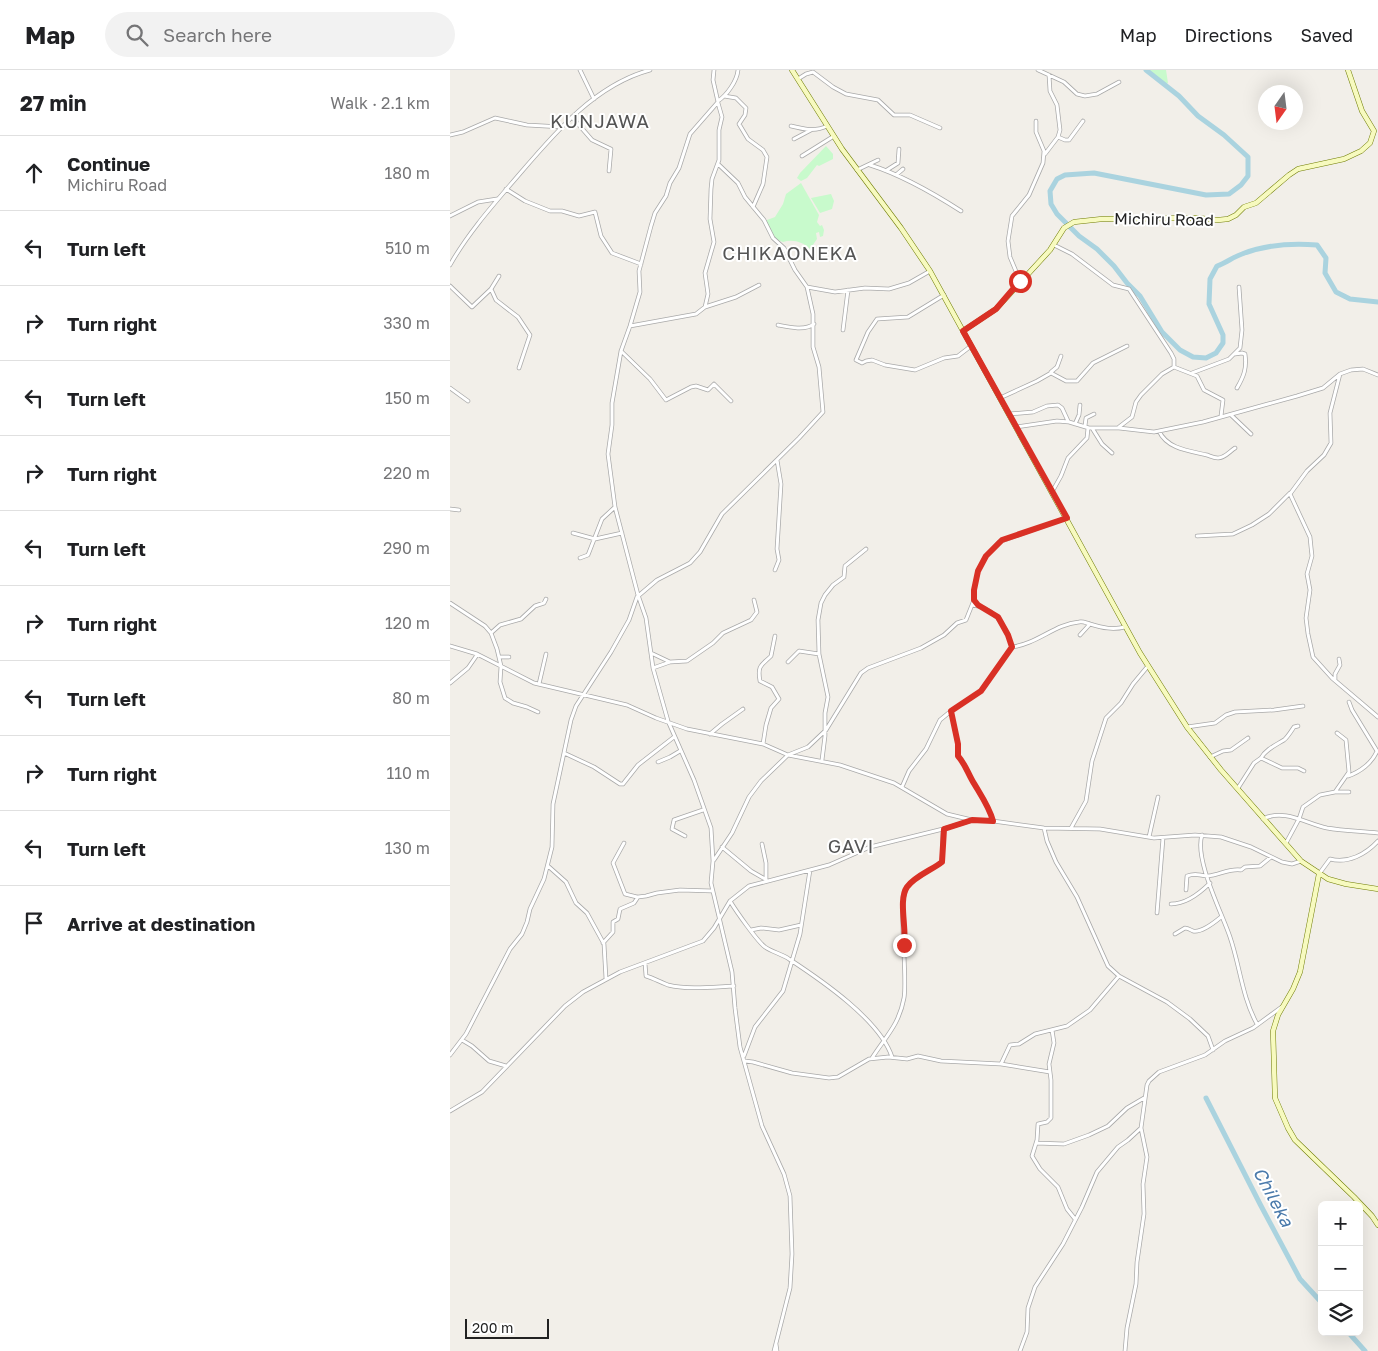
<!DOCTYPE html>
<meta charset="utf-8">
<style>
body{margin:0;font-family:"Golos Text",sans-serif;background:#f2f2f2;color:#202124}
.controls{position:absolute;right:15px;bottom:15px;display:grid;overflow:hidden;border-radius:8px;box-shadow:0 5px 20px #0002}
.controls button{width:45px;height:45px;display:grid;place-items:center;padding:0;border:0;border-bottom:1px solid #e0e0e0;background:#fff;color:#202124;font:25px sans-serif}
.compass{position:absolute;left:808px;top:15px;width:45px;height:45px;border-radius:50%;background:#fff;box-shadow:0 5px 20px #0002;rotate:194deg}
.scale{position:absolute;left:15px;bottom:12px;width:84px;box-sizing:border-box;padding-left:5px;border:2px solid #222;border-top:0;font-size:14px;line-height:18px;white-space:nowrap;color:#222;-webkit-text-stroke:4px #fff;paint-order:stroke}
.stop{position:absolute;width:15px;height:15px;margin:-11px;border:4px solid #d93025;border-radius:50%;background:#fff}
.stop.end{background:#d93025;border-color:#fff;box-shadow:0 1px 5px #0008}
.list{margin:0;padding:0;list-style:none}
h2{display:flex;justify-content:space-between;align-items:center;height:65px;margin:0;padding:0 20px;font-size:21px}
h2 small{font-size:16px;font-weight:400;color:#757577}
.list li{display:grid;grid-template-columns:32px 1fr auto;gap:15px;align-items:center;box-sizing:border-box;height:75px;padding:0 20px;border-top:1px solid #e0e0e0}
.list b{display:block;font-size:19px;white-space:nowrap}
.list p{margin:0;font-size:16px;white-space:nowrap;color:#757577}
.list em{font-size:16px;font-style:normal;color:#757577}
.icon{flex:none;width:28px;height:28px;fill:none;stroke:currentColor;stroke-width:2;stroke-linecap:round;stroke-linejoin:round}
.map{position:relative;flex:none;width:928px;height:1281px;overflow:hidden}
header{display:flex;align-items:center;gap:30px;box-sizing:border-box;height:70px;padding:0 25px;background:#fff;border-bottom:1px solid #e0e0e0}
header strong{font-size:24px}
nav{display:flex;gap:28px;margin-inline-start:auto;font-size:18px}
.search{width:350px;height:45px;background:#f2f2f2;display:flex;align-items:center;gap:12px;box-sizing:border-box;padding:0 18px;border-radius:28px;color:#757577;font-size:19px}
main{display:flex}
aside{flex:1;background:#fff}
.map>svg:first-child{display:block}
.park{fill:#c8facc}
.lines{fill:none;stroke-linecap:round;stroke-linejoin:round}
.river{stroke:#aad3df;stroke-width:5}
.street-casing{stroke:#a9a9a9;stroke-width:4.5}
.secondary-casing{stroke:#707d05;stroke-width:5.5}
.street{stroke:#fff;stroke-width:3}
.secondary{stroke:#f7fabf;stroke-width:4.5}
.route{stroke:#d93025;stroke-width:6}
.labels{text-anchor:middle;stroke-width:4;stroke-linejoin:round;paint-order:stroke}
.street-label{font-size:16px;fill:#222;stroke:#fff}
.water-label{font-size:18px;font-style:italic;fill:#4a7aab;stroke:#fff}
.quarter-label{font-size:19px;letter-spacing:1px;fill:#555;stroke:#fff}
</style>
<header>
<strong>Map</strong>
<div class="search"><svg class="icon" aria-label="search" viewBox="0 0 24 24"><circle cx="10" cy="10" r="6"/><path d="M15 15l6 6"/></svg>Search here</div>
<nav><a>Map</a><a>Directions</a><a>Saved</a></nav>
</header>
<main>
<aside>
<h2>27 min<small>Walk · 2.1 km</small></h2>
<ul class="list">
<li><svg class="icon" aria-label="ahead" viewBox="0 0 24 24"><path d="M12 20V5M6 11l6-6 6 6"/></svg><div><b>Continue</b><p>Michiru Road</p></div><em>180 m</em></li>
<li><svg class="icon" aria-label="left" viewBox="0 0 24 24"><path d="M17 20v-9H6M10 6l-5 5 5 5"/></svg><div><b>Turn left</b></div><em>510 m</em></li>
<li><svg class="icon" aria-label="right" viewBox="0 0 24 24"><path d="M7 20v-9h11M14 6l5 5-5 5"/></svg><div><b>Turn right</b></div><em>330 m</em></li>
<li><svg class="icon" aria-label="left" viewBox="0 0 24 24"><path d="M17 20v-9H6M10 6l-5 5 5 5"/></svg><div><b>Turn left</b></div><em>150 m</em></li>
<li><svg class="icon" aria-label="right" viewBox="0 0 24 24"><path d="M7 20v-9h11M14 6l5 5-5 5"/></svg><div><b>Turn right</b></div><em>220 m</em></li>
<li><svg class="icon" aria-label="left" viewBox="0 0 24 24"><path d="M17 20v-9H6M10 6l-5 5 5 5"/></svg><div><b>Turn left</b></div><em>290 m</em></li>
<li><svg class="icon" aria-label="right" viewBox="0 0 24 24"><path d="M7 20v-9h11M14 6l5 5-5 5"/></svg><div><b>Turn right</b></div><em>120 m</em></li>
<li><svg class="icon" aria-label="left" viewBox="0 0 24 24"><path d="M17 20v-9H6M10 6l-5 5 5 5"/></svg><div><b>Turn left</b></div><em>80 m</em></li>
<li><svg class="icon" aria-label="right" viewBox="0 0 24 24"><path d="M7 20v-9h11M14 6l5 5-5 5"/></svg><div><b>Turn right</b></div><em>110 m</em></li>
<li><svg class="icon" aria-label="left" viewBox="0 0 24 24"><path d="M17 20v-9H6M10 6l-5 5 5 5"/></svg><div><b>Turn left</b></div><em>130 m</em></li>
<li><svg class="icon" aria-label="arrive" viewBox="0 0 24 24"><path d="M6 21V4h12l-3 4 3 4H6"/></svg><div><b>Arrive at destination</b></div></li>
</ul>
</aside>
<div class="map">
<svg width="928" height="1281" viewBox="0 0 928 1281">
<rect width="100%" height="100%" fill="#f2efe9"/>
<path class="park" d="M696 0H716L718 13 715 15Z
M376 76 383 84V89L369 96 367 95 357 108 351 111 347 108 350 103Z
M351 113 369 145 367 152 370 156 372 155 374 160 373 166 370 167 369 162 366 163 367 169 360 179C353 172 343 169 333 172L325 169 316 153 317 150 325 147 333 134 336 124Z
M381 124 384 131 382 139 370 143 361 128Z"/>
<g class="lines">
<path class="river" d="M696 0 729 26 748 46 774 65 798 87V106L791 115 779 124 756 125 644 103 615 105 607 109 600 121 601 134 607 144 629 166 647 179 664 196 677 213 690 226 712 262 730 280 743 287 756 288 766 283 773 273V265L759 234 760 209 767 196C776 193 783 187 792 184 815 175 842 173 867 175L876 188 875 203 886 222 900 229 928 232
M756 1028 810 1134 850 1209 872 1233
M898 1262 915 1281"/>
<g class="street-casing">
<path id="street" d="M130 0 144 29
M264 0 263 10 268 32 240 64 229 98 220 113 216 126 205 143 201 156 189 201 190 222 180 256 171 281 162 333V355L158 384 165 437 188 525 196 548 203 598 218 651 244 710 261 758 263 791 261 813 282 902 285 938 290 977 312 1056 334 1104 340 1126 342 1184 340 1218 324 1281
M588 0 614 12 627 24 635 26 647 24 669 12
M348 9 356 4 363 2 383 17 396 24 428 30 444 45H460L490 58
M274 26 286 28 296 38 295 45 289 54 298 69 313 80 317 87 313 114 303 137
M268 31C277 25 287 11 288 0
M122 47 142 70 161 79 159 101
M341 56C353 59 365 62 377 56
M0 65 13 62 45 48 77 55 112 57
M608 67 615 70H619L633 51
M344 69 361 60
M595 84 608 67 610 60 607 35 600 21 599 5
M352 86 384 66
M420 95C452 105 483 123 511 141
M407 100 428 90
M437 100 448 93 449 79
M446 105 453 99
M56 119 75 131 100 141H112L129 146 145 142 151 166 162 183 191 194
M0 146 28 132 47 129
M604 175 622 184 663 215 679 219 721 283 724 289V297
M0 195C18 163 43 135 67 107 103 65 144 15 200 0
M570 211 560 187 558 171 562 146 579 125 593 93 594 81 586 62V51
M0 216 22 237 41 219 49 206
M357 217 385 222 415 218 439 219 459 213 480 201
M41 219 46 230 68 247 80 265 69 298
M494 225 458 247 427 249 418 262 406 290 412 293 416 291 422 290 435 295 465 300 494 288 508 286 521 276
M255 237 258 224 255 203 264 172 260 149 261 119 262 109 269 90V60L272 47 268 33
M328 255C338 257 355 261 364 254
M180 256 246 244 255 237 286 227 309 215
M393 260 398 220
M171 281 200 309 216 330 241 317 246 316 258 320 264 314 281 331
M785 284 792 283 795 284C797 298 794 306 787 318
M724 297 747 306 754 320 773 330 771 346
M601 302 607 297 611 286
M742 303 779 289 790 278 792 260 789 217
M890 304 880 343 881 373 874 385 857 401 840 424 860 467 861 477 862 486 857 504 860 520 856 548 858 564 863 587 882 608 928 647
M0 318 18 331
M550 328 587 311 601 303 616 311H627L643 293 677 276
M559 344 583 342 597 336 608 335 612 338 618 351
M781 345 801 364
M625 354 629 345 630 335
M635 356 636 348 644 344
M566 357 607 351 619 352 639 358H669L704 362 753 352 847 326 873 318 890 304 901 300 913 299 928 305
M669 357 682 347 686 332 691 325 712 304 724 297
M642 358 652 374 662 383
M709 361C717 379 740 381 757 385 760 386 764 388 768 388 775 388 780 381 785 378
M602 422 611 406 618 388 637 368 638 358
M0 439 9 440
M123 463 145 469 172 463
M747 466 783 464 802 455 819 444 840 423
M130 488 138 485 152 449 165 437
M325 500 329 490 327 479 331 414 327 390
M0 533 35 556 41 563 47 579 51 596 50 612 55 628 63 633 77 637 88 642
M522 535C545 537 556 556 562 577
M41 563 50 555 71 549 85 536 94 533 96 529
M630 565 640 554
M0 576 27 584 84 613 177 635 206 648 237 659 313 674 338 685 390 695 444 713 497 744 522 750
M201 583 220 592
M49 587H59
M338 592 349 581 369 584
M203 598 220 592 237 591 263 573 273 563 301 550 307 542 304 530
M885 610V604L890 595 889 589
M0 613 18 598 27 585
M89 614 96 584
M501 641 508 674V686C515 694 517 701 522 710 530 724 539 736 543 751
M737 657 765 653 776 645 785 642 824 640 853 636
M260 664 272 654 293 639
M313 674 316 655 321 638 329 629 322 617 310 611C307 595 312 595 321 586L325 566
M114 683 144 697 170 714H173L188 695 224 667
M760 687 773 681 781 680 798 668
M811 688C816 679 826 675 834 670 837 668 842 660 844 657L848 656
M372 690 375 666V643L378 627 369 584 368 550 371 533 375 525 383 515 394 507 395 496 416 479
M208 692 220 687 230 681
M898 706C910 702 922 693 927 681L902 640 899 632
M452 717 459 701 476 679 490 650 501 641 531 621 562 577C587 574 605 554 629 552 633 551 636 553 640 554 653 558 663 560 675 557
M788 718 804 693 811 688 832 698H848L854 701
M885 722 899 702 896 670 887 663
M813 749C834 738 857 754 877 758 894 761 911 761 928 763
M594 758 597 771 606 792 627 827 658 896 669 906 717 932 740 949 758 966 763 980
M621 758 636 731 642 691 656 648 671 633 683 614 698 596
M752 765C744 789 772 843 780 867 790 896 792 927 807 954
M235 766 222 759 224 750 253 740
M699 767 708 727
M174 773 163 793 175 824 187 827
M836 773 849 749 853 737 870 725 885 722H899
M312 774 316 793V810
M272 777 301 801 315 809
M264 790 282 763 299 727 311 711 338 685 358 677 376 660 411 603 418 598 471 578 494 565 507 553 516 550 524 530V520L528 501 536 486 549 472 616 448
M98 796 116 812 126 833 137 843 154 874 156 909
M869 804 880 789C898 794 916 784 928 771
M736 820 737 806C747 802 749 806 758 806 769 805 780 798 791 800L795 797 810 796 821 787
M280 831C286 841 307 871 315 877 322 882 332 884 339 889 371 910 430 950 442 987
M721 834C736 834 750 823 760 813
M707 843 713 768
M301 860 311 858 329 860 351 855
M725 864 735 858C738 858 741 860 743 861 752 863 765 852 771 847
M153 873 163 862V852L168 849 170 839 184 833 188 827 196 826 207 823 230 820 263 821
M195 893 196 906C203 908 210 912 218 915 238 920 263 917 284 916
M602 960 604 973 599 994 601 1010V1048L597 1052 588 1054 587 1070 582 1086 590 1099 608 1117 617 1139 625 1149
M12 970 22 976 39 991 56 996
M0 985 16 964 60 879 72 864 77 852 80 839 94 809 102 777 103 734 121 650 126 636 161 582 179 550 187 527 207 510 240 493 250 482 272 444 349 368 373 342 369 297 363 277V244L357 217 345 200 334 178 323 168 314 150 295 127 288 113 268 94
M294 986 305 957 333 921 350 864 360 800
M422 988C436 966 449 955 454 928 458 906 447 830 457 817 465 806 482 800 492 792L493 759
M295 991 303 992 342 1003 379 1008 388 1007 419 989 438 987 457 989 468 986 491 991 551 994 600 1002
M551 994 560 975 569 974 585 964 617 956 640 940 669 906
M0 1041 32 1022 115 936 133 922 170 902 253 871 264 858 280 831 299 816 379 795 420 777 493 759 523 750 543 751 594 758 650 759 704 768 745 765 771 767 801 777 832 792 842 794 851 791
M586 1073 614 1074 639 1065 658 1056 677 1038 694 1028
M326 1274 327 1281
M570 1281 577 1262 578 1238 585 1217 613 1174 632 1137 647 1102 668 1077 678 1070 691 1058
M675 1281 677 1258 686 1214 687 1192 694 1144 693 1114 697 1087 691 1058 697 1015 699 1011 709 1002 755 985 775 971 803 958 833 936"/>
</g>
<g class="secondary-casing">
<path id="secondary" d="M342 0 392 79 451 158 480 201 690 583 737 657 771 700 851 791 878 809 896 814 928 819
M513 261 546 239 600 180 614 158 624 152 652 149 748 148 768 150 778 149 786 145 794 137 806 133 839 105 848 99 894 89 911 81 920 73 924 61 912 41 898 0
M869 804 850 902 843 919 828 945 823 961 825 1028 838 1058 845 1070 904 1127 922 1146 928 1155"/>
</g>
<use href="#street" class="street"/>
<use href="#secondary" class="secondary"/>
</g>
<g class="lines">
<path class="route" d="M454 875C457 859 448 830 457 817 465 806 482 800 492 792L494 759 522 750 543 751C539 736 530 724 522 710 517 701 515 694 508 686V674L501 641 531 621 562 577 558 565 548 547 528 535 524 530V520L528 501 536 486 552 470 617 448 513 261 546 239 570 211"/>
</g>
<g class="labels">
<g class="street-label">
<text transform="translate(714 149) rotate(1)" y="6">Michiru Road</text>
</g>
<g class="water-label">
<text transform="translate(823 1127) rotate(62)" y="6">Chileka</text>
</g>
<g class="quarter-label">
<text x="150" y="58">KUNJAWA</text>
<text x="340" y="190">CHIKAONEKA</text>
<text x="401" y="783">GAVI</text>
</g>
</g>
</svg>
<div class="controls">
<button>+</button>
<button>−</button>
<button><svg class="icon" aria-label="layers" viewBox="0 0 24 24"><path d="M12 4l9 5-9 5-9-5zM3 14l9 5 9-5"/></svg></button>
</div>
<svg class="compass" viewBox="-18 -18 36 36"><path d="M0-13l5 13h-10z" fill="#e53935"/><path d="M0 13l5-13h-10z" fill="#757577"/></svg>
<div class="scale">200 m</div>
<div class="stop" style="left:570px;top:211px"></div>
<div class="stop end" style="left:454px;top:875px"></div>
</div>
</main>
